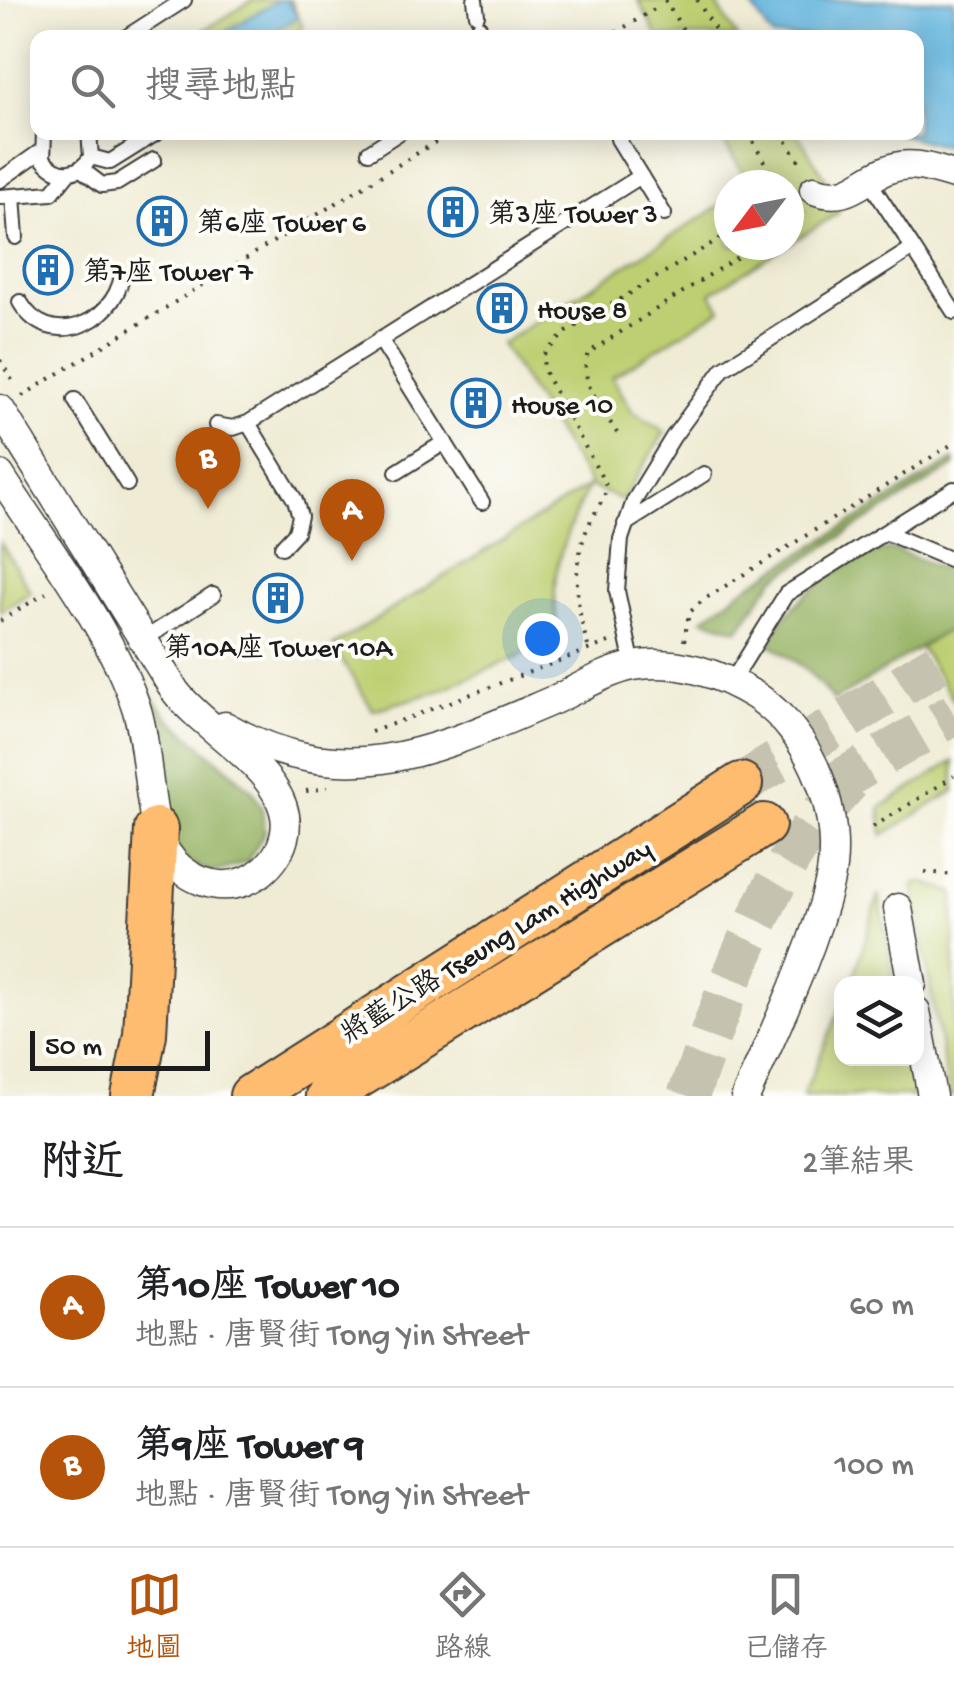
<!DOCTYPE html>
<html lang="zh-TW">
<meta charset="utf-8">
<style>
body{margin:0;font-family:"Gochi Hand","LXGW WenKai TC",sans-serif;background:#f6f6f6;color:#202124}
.controls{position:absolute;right:30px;bottom:30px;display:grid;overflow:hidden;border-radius:20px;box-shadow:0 5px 25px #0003}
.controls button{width:90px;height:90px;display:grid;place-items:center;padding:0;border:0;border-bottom:2px solid #e0e0e0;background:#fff;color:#202124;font:50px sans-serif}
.compass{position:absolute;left:714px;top:170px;width:90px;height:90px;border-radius:50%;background:#fff;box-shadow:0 5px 25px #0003;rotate:238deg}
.scale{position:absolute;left:30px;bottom:25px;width:180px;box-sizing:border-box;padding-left:10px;border:5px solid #1c1c1c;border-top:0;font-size:28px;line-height:35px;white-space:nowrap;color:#1c1c1c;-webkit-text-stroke:8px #fdfcf7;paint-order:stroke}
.you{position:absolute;left:542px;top:638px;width:35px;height:35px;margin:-25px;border:8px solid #fff;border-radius:50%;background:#1a73e8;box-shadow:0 0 0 15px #1a73e833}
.badge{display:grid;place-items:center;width:65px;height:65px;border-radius:50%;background:#b45309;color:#fff;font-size:32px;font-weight:700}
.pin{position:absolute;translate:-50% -82px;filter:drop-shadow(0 2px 5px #0008)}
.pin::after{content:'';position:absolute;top:52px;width:35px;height:30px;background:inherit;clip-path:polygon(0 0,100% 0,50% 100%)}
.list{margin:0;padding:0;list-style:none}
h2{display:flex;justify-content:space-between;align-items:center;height:130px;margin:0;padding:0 40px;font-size:42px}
h2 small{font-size:32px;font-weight:400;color:#757577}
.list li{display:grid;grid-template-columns:65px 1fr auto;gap:30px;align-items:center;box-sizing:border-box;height:160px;padding:0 40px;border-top:2px solid #e0e0e0}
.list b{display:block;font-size:38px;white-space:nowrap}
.list p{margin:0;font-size:32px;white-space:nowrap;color:#757577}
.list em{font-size:32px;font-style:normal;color:#757577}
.icon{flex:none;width:55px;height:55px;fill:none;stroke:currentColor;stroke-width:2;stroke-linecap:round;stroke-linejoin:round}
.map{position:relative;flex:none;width:954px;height:1096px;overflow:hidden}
.search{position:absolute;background:#fff;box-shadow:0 5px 25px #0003;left:30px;right:30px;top:30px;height:110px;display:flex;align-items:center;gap:25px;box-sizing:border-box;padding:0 35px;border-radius:20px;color:#757577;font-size:38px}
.sheet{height:450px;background:#fff}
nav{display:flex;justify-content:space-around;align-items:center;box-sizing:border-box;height:140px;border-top:2px solid #e0e0e0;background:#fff;font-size:28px;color:#757577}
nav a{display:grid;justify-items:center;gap:5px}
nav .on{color:#b45309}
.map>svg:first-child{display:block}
.green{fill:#bdcf72;stroke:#6c7647;stroke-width:2.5}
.forest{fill:#96b264;stroke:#596740;stroke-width:2.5}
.water{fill:#62b4dd;stroke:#3f687c;stroke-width:2.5}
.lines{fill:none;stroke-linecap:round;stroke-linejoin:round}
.primary-tunnel{stroke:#c5c2af;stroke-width:42;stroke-dasharray:42 21;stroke-linecap:butt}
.lane-casing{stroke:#3c3b38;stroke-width:18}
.street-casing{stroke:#3c3b38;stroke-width:31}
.primary-casing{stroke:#3c3b38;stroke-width:46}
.path{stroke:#3c3b38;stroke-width:4;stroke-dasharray:2.5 8;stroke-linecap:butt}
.lane{stroke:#fff;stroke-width:14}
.street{stroke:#fff;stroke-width:28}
.primary{stroke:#febc70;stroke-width:42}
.labels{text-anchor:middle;stroke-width:8;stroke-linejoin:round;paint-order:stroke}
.poi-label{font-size:28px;fill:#1c1c1c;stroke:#fdfcf7;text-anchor:start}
.street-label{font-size:28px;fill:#1c1c1c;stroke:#fdfcf7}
</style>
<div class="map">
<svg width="954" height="1096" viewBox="0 0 954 1096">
<rect width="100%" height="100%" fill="#fdfcf7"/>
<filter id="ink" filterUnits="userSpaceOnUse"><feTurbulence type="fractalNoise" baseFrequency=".01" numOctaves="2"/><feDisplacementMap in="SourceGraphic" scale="20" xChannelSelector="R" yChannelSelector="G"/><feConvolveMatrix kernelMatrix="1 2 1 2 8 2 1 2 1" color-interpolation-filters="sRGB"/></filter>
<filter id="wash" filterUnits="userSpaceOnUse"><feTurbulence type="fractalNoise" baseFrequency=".0048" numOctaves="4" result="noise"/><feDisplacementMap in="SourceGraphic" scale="40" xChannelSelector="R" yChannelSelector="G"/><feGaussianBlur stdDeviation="2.25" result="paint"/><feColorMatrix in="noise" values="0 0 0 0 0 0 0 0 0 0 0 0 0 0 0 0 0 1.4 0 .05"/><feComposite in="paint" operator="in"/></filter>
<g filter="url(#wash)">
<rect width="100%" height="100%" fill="#efebd4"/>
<path class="green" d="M253 0H291L303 28 289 37 201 38 198 34Z
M638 0H714L737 37H658Z
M718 133H797L838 198V213L789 244V185H751Z
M729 200V245H787L711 293 721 309 612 377 632 411 665 432 622 500 589 486C563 537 545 579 560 638L436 692 373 710 333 646 590 485 501 344Z
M0 542 31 592 0 612Z
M954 626V701L920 647Z
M954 761V791L883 835 880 808Z
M922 882 954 893V1096H949L913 886Z
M879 894 895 983H852Z
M841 1007 842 1058 909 1059 916 1096H803Z"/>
<path class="forest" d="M954 460V466L774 579 738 630 703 619 740 591Z
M893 549 954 573V626L834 701 806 669 770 644C780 606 853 551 893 549Z
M139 680 167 716 252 790 262 808 265 832 247 862 213 873 183 860 167 824 164 765Z"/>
<path class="water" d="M278 0H287L298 17 265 37H217Z
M748 0H954V149L895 133 916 132V38L772 37Z"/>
</g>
<g filter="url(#ink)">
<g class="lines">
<path class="primary-tunnel" d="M741 784 954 653
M829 787 954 714
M688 1096C729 985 769 859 856 775"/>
<g class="lane-casing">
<path id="lane" d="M475 0 477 15
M479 27 480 38
M125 38 184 0
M44 132 43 159C58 177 78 177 91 157L89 132
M618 139 664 214
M369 152 400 132
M91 157 110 162 158 132
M81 169 102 185 117 183 154 160
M0 180 41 151
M869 181 913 248
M13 196 16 237
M0 197 52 193 68 173
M20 302C48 351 113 325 122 276
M380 339 482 502
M75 400 127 484
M216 425 233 428 248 423
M397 472 445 442
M625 524 704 474
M885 532 954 561
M282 547 296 532 300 516 295 500 248 423 641 176
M143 640 213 595
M633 666 617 591 621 539 634 501 673 437 723 369 913 248 954 312
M731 683 786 594 954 489"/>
</g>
<g class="street-casing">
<path id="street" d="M814 190C848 203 860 180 889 169 911 160 933 169 954 175
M0 409 175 691C209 737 313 784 279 851 272 864 260 875 246 881 216 893 183 878 166 852 147 823 150 746 135 704 108 625 45 546 0 475
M225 726C348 796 438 749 556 699 580 688 607 671 633 666 675 658 721 674 756 696 812 733 845 817 829 884 811 957 775 1027 746 1096
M898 908 912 984
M916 1011 932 1096"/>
</g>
<g class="primary-casing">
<path id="primary" d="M133 1096 145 1034 156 829
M251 1096 741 784
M327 1096 764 825"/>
</g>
<path class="path" d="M665 0 688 38
M697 0 720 38
M607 38 656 8
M748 132 777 185
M781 132 802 166
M789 225 806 212
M0 360 16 387
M22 396 452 132
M617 433C602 408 578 382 588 353L756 245
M0 621 46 593
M684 641 689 613 703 600 954 443
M588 646C576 606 571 569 587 529 593 513 603 504 607 487L544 371 543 355 565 333 729 233
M371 732 609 642
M306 791 328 788
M873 827 954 776
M925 872 954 875"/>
<use href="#lane" class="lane"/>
<use href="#street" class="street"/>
<use href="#primary" class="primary"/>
</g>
</g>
<defs>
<g id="building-ring" transform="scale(2.5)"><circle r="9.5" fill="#fdfcf7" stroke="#1f6fb2" stroke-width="1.5"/><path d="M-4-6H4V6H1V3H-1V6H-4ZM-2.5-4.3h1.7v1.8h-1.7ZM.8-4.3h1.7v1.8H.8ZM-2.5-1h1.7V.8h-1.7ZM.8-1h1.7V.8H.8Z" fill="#1f6fb2"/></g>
</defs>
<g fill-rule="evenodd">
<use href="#building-ring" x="453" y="212"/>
<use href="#building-ring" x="162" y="221"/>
<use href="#building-ring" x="48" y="270"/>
<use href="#building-ring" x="502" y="308"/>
<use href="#building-ring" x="476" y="403"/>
<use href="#building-ring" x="278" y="598"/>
</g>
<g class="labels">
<g class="poi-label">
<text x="488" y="222">第3座 Tower 3</text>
<text x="197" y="231">第6座 Tower 6</text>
<text x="83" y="280">第7座 Tower 7</text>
<text x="537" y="318">House 8</text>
<text x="511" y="413">House 10</text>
<text x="278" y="656" text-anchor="middle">第10A座 Tower 10A</text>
</g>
<g class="street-label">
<text transform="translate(495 939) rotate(-32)" y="10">將藍公路 Tseung Lam Highway</text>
</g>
</g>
</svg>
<div class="controls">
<button><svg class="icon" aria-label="layers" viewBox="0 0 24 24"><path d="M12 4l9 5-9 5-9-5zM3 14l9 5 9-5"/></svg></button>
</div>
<svg class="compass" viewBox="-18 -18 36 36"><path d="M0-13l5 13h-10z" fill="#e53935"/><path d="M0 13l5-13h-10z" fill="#757577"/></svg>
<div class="scale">50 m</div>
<div class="you"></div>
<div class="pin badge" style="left:352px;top:561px">A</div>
<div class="pin badge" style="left:208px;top:509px">B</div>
<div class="search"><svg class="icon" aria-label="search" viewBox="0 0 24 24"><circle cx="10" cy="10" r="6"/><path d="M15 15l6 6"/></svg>搜尋地點</div>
</div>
<section class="sheet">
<h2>附近<small>2筆結果</small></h2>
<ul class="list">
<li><span class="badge">A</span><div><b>第10座 Tower 10</b><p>地點 · 唐賢街 Tong Yin Street</p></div><em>60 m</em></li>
<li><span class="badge">B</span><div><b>第9座 Tower 9</b><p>地點 · 唐賢街 Tong Yin Street</p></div><em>100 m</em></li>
</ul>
</section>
<nav>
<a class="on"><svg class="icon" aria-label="map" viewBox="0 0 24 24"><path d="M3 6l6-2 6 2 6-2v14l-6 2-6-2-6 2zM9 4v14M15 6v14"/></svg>地圖</a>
<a><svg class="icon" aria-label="directions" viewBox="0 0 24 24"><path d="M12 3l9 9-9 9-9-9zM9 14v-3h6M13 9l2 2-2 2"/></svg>路線</a>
<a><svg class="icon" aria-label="saved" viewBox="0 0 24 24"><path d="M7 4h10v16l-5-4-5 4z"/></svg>已儲存</a>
</nav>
